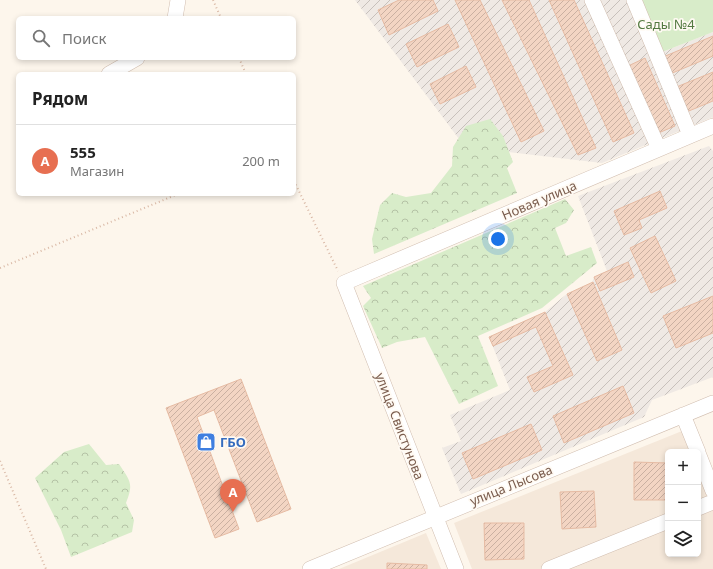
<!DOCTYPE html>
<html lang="ru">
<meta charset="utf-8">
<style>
body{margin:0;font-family:"Noto Sans",sans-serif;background:#f2f2f2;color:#222}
.controls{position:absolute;right:12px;bottom:12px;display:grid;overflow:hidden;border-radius:6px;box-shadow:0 2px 6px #0003}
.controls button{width:36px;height:36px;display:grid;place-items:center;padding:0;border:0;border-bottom:1px solid #e0e0e0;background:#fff;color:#222;font:20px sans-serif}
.you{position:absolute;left:498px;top:239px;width:14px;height:14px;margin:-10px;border:3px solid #fff;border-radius:50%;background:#1a73e8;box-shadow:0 0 0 6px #1a73e833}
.badge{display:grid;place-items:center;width:26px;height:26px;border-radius:50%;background:#e76f51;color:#fff;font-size:13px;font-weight:700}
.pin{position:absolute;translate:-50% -33px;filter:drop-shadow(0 1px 2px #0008)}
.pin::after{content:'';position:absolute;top:21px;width:14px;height:12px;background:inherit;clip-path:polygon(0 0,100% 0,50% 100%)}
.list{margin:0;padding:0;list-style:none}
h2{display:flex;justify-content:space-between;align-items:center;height:52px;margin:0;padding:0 16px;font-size:17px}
h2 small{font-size:13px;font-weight:400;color:#767676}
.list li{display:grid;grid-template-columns:26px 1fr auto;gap:12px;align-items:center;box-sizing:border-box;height:72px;padding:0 16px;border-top:1px solid #e0e0e0}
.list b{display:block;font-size:15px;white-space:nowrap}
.list p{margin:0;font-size:13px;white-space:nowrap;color:#767676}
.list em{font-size:13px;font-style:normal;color:#767676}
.icon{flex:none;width:22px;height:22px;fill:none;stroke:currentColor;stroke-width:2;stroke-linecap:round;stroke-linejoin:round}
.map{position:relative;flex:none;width:713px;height:569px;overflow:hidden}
.search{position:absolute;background:#fff;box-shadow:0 2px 6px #0003;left:16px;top:16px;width:280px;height:44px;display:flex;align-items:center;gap:10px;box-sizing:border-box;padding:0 14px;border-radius:6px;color:#767676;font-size:15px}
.panel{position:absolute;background:#fff;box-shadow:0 2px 6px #0003;left:16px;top:72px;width:280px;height:124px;border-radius:6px}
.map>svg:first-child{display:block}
.residential{fill:#f5e8da}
.industrial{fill:url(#industrial-furrows)}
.forest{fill:url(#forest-crowns)}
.garden{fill:#d8ecc9}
.building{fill:url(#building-hatch);stroke:#e6bba3}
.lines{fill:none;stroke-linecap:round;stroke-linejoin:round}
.minor-casing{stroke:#d1beb0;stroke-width:16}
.path{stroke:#d9b8a5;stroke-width:2;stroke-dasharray:1 3;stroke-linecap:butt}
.minor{stroke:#fff;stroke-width:15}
.labels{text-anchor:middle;stroke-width:3.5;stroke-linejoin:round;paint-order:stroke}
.park-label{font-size:13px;fill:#537a41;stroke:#fffaf3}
.street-label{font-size:13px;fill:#7a5c4d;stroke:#fffaf3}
.shop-label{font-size:13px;font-weight:bold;fill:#366cbe;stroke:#fffaf3;text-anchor:start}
</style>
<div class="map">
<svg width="713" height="569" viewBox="0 0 713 569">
<defs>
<pattern id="industrial-furrows" width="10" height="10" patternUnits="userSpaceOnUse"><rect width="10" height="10" fill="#efe9e4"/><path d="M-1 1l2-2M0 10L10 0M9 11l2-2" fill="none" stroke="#c7c0bb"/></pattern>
<pattern id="forest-crowns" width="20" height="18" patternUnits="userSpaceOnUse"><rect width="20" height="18" fill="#d8ecc9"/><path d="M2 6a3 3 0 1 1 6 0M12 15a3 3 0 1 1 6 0" fill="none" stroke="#b4c2a5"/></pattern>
<pattern id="building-hatch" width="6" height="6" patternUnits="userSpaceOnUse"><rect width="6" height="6" fill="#f3d5c3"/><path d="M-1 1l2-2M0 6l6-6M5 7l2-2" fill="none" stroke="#cab0a1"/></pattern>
</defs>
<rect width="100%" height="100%" fill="#fdf6ec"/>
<path class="residential" d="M682 431 691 452H668V554H698V470L713 507V569H472L454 523Z
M426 533 441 569H339Z"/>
<path class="industrial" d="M355 0H628L652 56 713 32V117L602 163 465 147Z
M709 146 713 151V377L652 400 644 417 461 494 442 448 461 441 450 415 510 390 489 337 545 312 567 294 592 283 594 277 607 271 578 196Z"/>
<path class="forest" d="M490 119 503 136 513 162 507 168 517 193 374 254 372 239 380 205 392 193 406 197 431 193 452 166 453 147 466 126Z
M565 199 574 210 566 223 555 228 566 256 591 247 597 263 542 308 478 336 498 386 459 404 425 337 397 342 382 348 363 306 371 298 363 286Z
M89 444 106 465 119 464C130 481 134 483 126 503L134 520 132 532 71 557 61 530 35 478 64 452Z"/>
<path class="garden" d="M628 0H713V32L652 56Z"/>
<path class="building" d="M399 0H433L438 11 389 35 378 10Z
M455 0H480L544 131 521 142Z
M502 0H529L596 148 578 155Z
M549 0H574L634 133 613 142Z
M448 24 459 47 417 67 406 44Z
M713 36V56L670 74 663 57Z
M645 58 675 126 656 134 626 67Z
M466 66 476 87 440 104 430 84Z
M713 72V101L684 113 674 88Z
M660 191 667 208 639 220 642 228 624 235 614 211Z
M655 236 676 281 651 293 630 248Z
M628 262 634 277 600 291 594 277Z
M593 282 622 350 597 361 567 294Z
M713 296V333L676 348 663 316Z
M545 312 573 375 534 392 527 377 553 366 536 327 493 346 489 337Z
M241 379 291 509 257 522 214 410 197 417 239 529 215 538 166 408Z
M623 386 634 413 564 443 553 416Z
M531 424 542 450 473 479 462 453Z
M634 462 668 463V500H634Z
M594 491 596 527 562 529 560 492Z
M484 523H524V559L485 560Z
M387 563 427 565V569H387Z"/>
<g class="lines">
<g class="minor-casing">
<path id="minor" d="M592 0 659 149
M634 0 690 135
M175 18 178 0
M109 74 137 58
M683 415 698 452
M698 453 713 491
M698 508 713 502
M310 569 713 403
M456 569 344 283 713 126
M549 569 668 521"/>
</g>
<path class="path" d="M213 0 221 18
M239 58 246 74
M294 181 338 271
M0 268 178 194
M0 461 46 569"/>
<use href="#minor" class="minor"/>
</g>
<defs>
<g id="shop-square" transform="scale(1)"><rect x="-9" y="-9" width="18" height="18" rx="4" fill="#3f7fe0" stroke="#fffaf3"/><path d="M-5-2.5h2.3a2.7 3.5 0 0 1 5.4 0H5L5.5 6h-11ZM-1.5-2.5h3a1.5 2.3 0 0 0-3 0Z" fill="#fff"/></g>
</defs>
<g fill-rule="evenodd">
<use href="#shop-square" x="206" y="442"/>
</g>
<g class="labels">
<g class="park-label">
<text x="666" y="29">Сады №4</text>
</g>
<g class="street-label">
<text transform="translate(539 200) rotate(-23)" y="5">Новая улица</text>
<text transform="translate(400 426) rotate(69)" y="5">улица Свистунова</text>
<text transform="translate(511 485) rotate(-22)" y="5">улица Лысова</text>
</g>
<g class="shop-label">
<text x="220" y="447">ГБО</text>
</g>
</g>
</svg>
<div class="controls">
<button>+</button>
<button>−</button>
<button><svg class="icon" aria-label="layers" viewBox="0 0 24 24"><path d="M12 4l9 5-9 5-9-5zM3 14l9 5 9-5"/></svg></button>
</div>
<div class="you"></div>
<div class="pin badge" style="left:233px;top:512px">A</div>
<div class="search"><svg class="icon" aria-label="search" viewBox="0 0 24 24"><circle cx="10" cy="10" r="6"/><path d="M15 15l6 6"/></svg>Поиск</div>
<section class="panel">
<h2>Рядом<small></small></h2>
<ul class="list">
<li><span class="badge">A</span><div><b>555</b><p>Магазин</p></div><em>200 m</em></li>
</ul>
</section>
</div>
